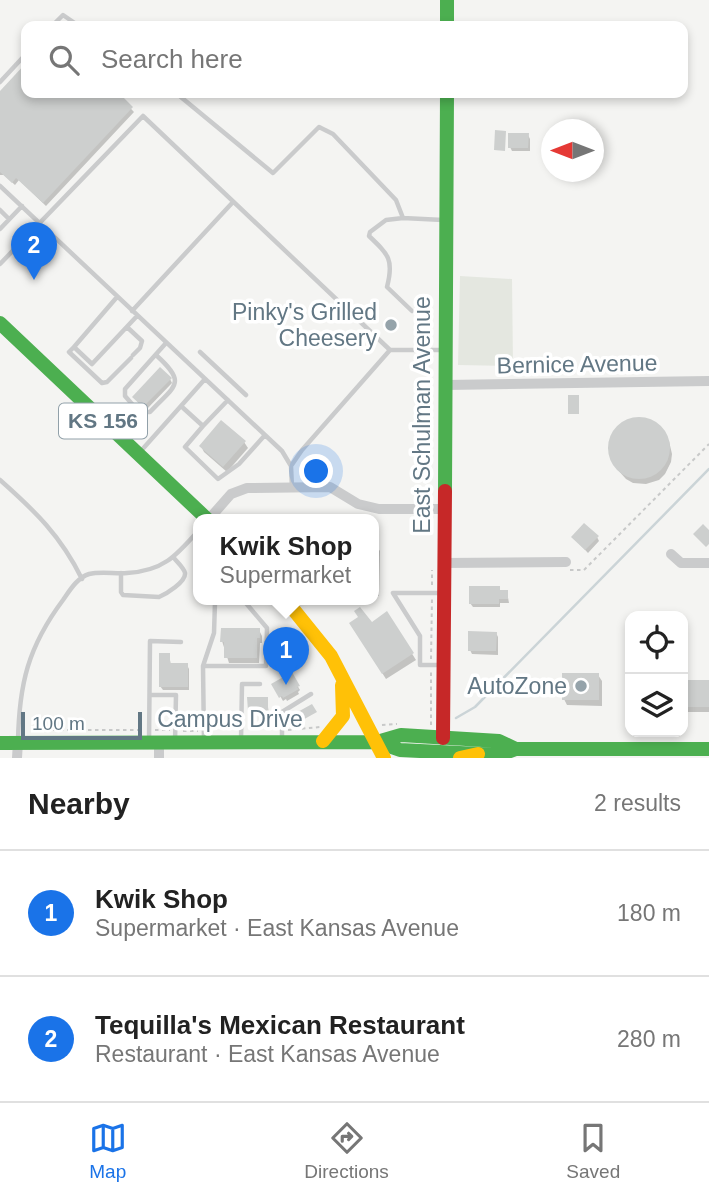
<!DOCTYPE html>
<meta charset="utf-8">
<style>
body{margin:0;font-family:Arial,sans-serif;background:#f2f2f2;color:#222}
.controls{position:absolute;right:21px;bottom:21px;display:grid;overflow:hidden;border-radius:14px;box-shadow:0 4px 10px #0003}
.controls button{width:63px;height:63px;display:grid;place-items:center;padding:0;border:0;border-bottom:2px solid #e0e0e0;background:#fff;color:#222;font:35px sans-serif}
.compass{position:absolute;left:541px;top:119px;width:63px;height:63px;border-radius:50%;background:#fff;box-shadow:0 4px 10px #0003;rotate:270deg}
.scale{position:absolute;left:21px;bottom:18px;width:121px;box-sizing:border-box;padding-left:7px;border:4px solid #627784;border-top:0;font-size:19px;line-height:24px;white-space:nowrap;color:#627784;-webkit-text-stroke:5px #fff;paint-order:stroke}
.you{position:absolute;left:317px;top:472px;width:24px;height:24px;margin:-18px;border:5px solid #fff;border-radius:50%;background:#1a73e8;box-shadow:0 0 0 10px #1a73e833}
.badge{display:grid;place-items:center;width:46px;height:46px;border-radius:50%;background:#1a73e8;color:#fff;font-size:23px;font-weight:700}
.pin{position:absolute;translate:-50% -58px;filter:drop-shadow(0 2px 4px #0008)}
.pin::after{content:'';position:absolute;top:37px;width:24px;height:21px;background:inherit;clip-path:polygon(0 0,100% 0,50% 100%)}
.popup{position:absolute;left:193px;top:514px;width:186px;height:91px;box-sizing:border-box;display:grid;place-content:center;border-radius:14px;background:#fff;filter:drop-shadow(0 2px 5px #0005);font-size:23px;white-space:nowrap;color:#767676}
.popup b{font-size:26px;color:#222}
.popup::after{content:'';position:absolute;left:50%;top:100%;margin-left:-14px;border:14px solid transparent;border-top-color:#fff}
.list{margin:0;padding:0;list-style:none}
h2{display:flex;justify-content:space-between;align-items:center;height:91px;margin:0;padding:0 28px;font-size:30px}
h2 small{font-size:23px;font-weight:400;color:#767676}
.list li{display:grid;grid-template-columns:46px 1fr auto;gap:21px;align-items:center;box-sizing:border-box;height:126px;padding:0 28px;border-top:2px solid #e0e0e0}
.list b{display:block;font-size:26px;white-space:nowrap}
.list p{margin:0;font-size:23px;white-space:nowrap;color:#767676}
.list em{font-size:23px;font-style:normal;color:#767676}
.icon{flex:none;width:38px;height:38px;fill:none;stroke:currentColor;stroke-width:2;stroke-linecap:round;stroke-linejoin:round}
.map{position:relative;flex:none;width:709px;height:758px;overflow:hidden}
.search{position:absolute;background:#fff;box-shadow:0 4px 10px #0003;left:21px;right:21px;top:21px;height:77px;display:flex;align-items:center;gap:18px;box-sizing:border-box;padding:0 24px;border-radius:14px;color:#767676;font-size:26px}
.sheet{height:343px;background:#fff}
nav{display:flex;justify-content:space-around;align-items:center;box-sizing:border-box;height:98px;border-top:2px solid #e0e0e0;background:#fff;font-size:19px;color:#767676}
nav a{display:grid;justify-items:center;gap:4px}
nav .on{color:#1a73e8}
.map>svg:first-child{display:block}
.green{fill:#e4e7e0}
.shadow{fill:#0003}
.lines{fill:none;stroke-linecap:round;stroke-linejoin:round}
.stream{stroke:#cbd4d7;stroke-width:2.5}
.building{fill:#cdcfce}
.path{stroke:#c8c9c9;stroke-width:2;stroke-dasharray:3.5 3.5;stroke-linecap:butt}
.lane{stroke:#cacbcc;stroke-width:4.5}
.street{stroke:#cacbcc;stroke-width:10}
.fast{stroke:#4caf50;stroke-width:14}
.slow{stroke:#ffc107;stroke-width:14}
.jam{stroke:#c62828;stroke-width:14}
.poi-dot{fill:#95a3aa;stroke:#fff;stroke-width:2.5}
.labels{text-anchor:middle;stroke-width:7;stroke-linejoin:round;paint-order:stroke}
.shield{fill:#fff;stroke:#91a0a9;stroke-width:2}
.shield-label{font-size:21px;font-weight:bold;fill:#627784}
.poi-label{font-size:23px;fill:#627784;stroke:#fff;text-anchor:end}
.street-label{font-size:23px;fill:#627784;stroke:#fff}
</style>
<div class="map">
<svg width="709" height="758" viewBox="0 0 709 758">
<rect width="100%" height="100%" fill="#f4f4f2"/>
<path class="green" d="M460 276 512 279 513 366 458 365Z"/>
<path class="shadow" d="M26 66V93H116L134 112 46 206 19 180 15 185 4 175H0V93Z
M528 135 530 139V151H512L510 147Z
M170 379 172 383 146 410 137 401Z
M635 419H644L656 424 669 441 672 454 671 462 665 474 659 480 646 484 633 483 626 479 617 469 610 454V441L614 433 623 423Z
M244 442 248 448 227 472 204 452 201 446Z
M573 537H597L599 541 588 553Z
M374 547H377L380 551 379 596H374Z
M501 592H507L509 603H500V607H473L470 603Z
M387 614 416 660 386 679 351 624H371Z
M259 630 262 636V643H260L259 663H229L222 641Z
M496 633 498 637V655L472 654 470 650Z
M169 655 171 665H187L189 669V690H163L160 686Z
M291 675 300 690 298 692 299 694 287 701 286 699 283 701 274 685Z
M598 675 602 681V706L567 705 564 699Z
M683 681H709V712H683Z
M249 699H267L269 715H252Z"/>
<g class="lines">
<path class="stream" d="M456 718 475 707 709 469"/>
</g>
<path class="building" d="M26 63V93H119L133 107 43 203 16 178 12 183 0 172V91Z
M495 130 506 131 505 151 494 150Z
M508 133H529L528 148H508Z
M160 367 172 378 143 407 132 397Z
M568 395H579V414H568Z
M608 448a31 31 0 1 1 62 0a31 31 0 1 1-62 0Z
M221 420 246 441 223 467 199 446Z
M584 523 599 536 585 550 571 537Z
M703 524 709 530V544L706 547 693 534Z
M374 545H378V592H374Z
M469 586H500V590H508V599H499V604H469Z
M360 607 372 622 387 611 414 653 382 674 349 623 358 617 354 611Z
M221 628H260V638H257V658H224V642H220Z
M468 631 497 632 496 651H468Z
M159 653H170V663H188V687H159Z
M292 672 300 686 297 687 299 689 283 698 282 696 279 698 271 684Z
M562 673H599V700H562Z
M683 680H709V707H683Z
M247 697H268V711H248Z
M312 704 317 712 299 722 294 714Z"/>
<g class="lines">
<path class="path" d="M570 570H584L709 444
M432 585V570
M431 659 432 598
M382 725 397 724
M431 725V671
M155 730H170
M288 730 320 727
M183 731H198
M41 732V730H142"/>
<path class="lane" d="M52 26 63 15 79 26
M0 82 26 54
M176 93 273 173 319 127 333 134 396 200 403 218 443 220
M0 186 282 451 291 466
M0 210 9 219
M403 218 386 220 370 232 369 236C389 255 394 260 387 287L412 311
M0 229 22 206
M0 264 143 116 390 350H442
M117 297 74 347 92 364 137 316
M132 311 233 202
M127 327 142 341 140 348 133 355
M74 347 69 352 102 383 107 382 131 358
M200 352 246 395
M156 355C188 384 175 385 150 412H139L125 396V389L166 343
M181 406 203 426 185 447 218 479 239 464 265 435
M203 426 228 400
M140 452 205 379
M0 480C35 511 61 536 82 579
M292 488 291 466 302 450 390 350
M121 573V592L123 595 159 597C166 594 186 582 185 573 184 568 177 562 174 558
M442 665H420V636L393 593H443
M203 666H266L267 628 245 602H215L214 633 203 666 204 741
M150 695H176L175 742
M204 720H242
M241 741 242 684H260
M282 741V712L311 694
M18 742C19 684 28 647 63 600 70 590 77 578 89 574 101 571 115 574 127 573 163 571 176 556 198 531
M149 742 150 641 181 642"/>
<path class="street" d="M446 385 709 381
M209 519 231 494 247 488 330 487 358 504 379 509H444
M671 554 681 563H709
M444 563 566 562
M17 758 18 742
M159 758V743"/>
<path class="fast" d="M447 0V26
M0 323 207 519
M445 491 447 93
M377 742 400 750 499 755 516 749H709
M0 743 377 742 401 735 499 741 516 749"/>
<path class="slow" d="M285 599 331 656 384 758
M323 741 343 716 342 685
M460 758 478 754"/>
<path class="jam" d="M443 738 445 491"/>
</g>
<g class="poi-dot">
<circle cx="391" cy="325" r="7"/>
<circle cx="581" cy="686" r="7"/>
</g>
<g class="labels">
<rect class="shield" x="59" y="403.5" width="88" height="35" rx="5"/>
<g class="shield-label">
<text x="103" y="428">KS 156</text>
</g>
<g class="poi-label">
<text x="377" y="320">Pinky's Grilled<tspan x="377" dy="26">Cheesery</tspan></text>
<text x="567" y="694">AutoZone</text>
</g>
<g class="street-label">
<text transform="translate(577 364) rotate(-1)" y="8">Bernice Avenue</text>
<text transform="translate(422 415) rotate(-90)" y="8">East Schulman Avenue</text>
<text x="230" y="727">Campus Drive</text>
</g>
</g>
</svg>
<div class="controls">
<button><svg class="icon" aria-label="locate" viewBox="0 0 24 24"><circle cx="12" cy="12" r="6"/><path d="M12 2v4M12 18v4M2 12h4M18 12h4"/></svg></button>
<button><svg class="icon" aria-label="layers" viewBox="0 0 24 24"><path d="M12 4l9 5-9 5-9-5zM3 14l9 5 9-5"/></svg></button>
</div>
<svg class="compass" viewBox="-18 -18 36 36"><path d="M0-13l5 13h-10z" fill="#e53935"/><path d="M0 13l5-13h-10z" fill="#767676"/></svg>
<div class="scale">100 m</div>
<div class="you"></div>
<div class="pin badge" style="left:286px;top:685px">1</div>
<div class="popup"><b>Kwik Shop</b>Supermarket</div>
<div class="pin badge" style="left:34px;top:280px">2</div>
<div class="search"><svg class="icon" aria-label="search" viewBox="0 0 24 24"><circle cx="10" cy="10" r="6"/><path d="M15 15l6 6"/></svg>Search here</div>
</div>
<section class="sheet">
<h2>Nearby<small>2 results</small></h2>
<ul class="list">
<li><span class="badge">1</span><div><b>Kwik Shop</b><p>Supermarket · East Kansas Avenue</p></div><em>180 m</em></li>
<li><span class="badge">2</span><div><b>Tequilla's Mexican Restaurant</b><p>Restaurant · East Kansas Avenue</p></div><em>280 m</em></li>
</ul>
</section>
<nav>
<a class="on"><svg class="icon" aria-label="map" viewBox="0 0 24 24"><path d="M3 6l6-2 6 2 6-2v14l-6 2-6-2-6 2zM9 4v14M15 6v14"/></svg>Map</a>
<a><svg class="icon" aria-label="directions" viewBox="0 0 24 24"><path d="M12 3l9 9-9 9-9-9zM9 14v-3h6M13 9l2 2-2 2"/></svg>Directions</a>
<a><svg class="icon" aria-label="saved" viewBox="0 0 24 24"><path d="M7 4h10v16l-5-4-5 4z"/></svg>Saved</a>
</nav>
